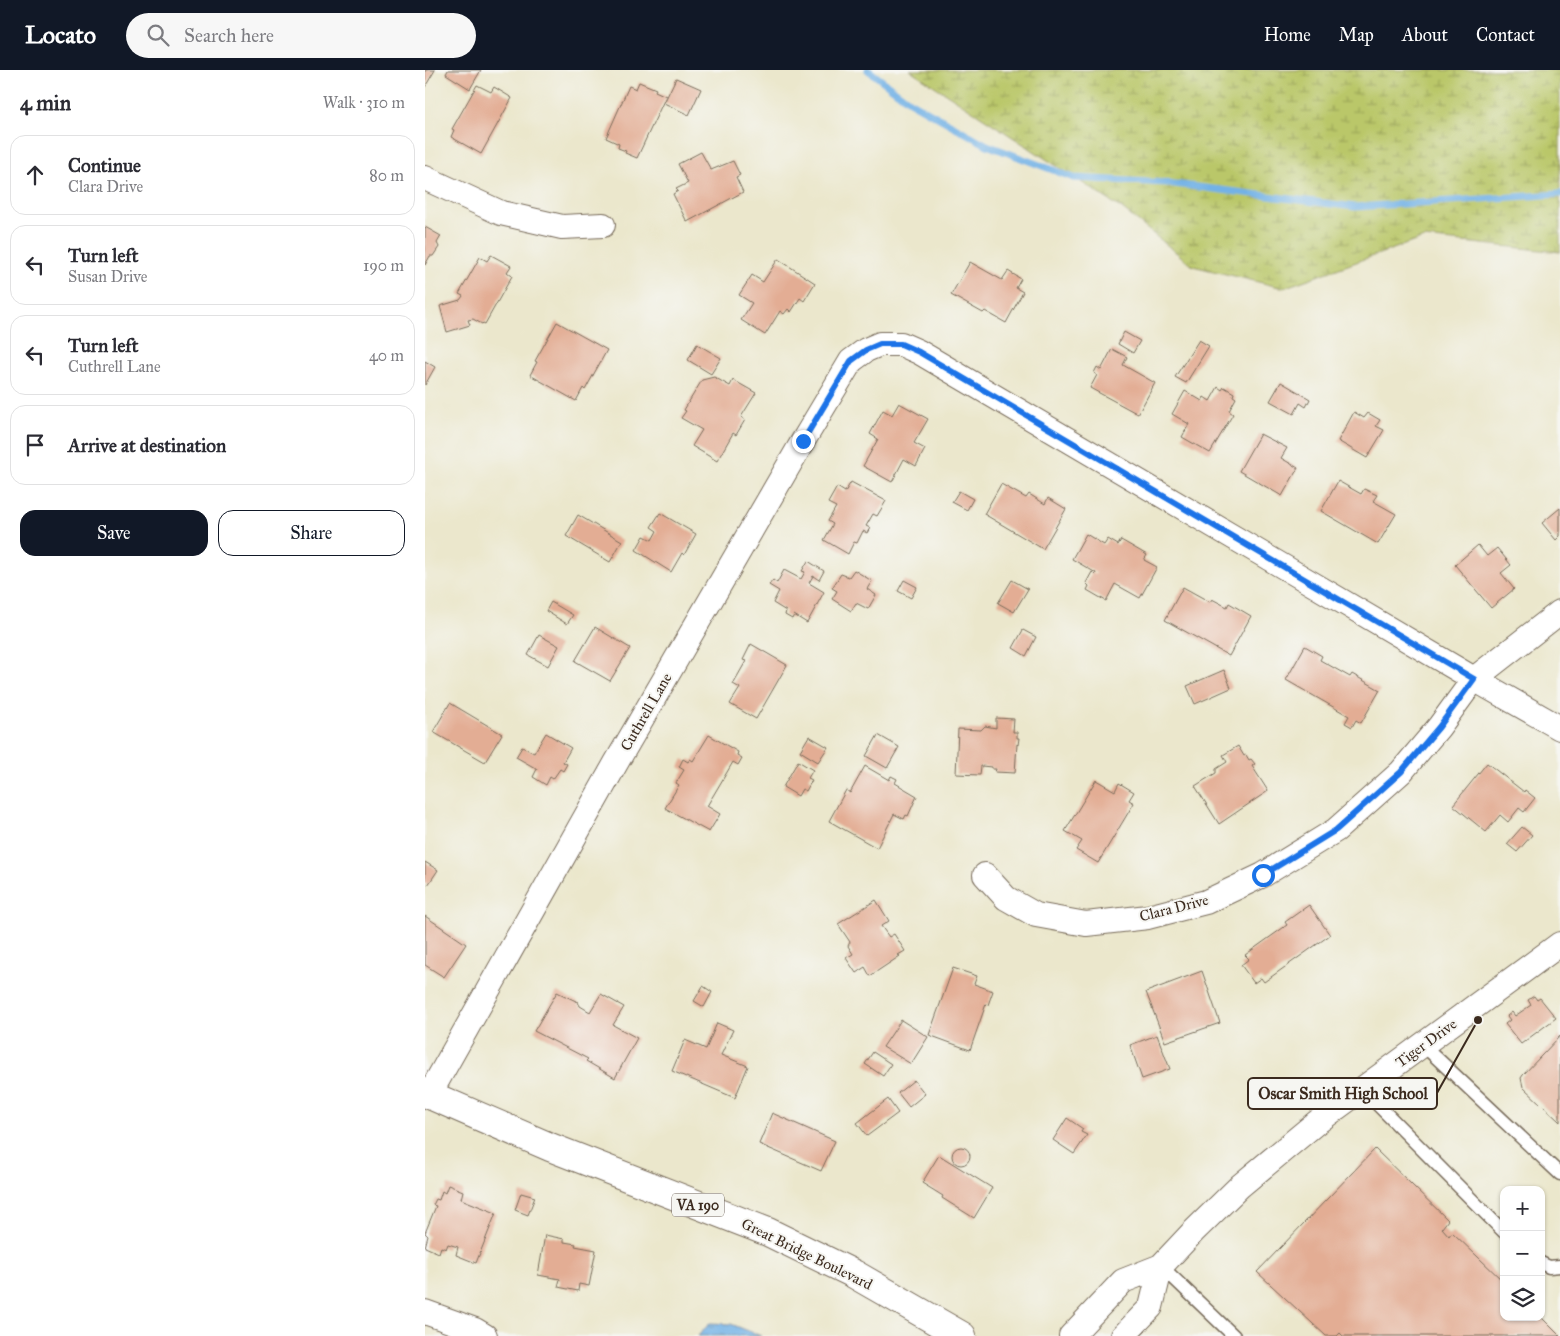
<!DOCTYPE html>
<meta charset="utf-8">
<style>
body{margin:0;font-family:"IM FELL Great Primer",serif;background:#f7f7f7;color:#2b2b33}
.controls{position:absolute;right:15px;bottom:15px;display:grid;overflow:hidden;border-radius:10px;box-shadow:0 1px 4px #0004}
.controls button{width:45px;height:45px;display:grid;place-items:center;padding:0;border:0;border-bottom:1px solid #e1e1e2;background:#fff;color:#2b2b33;font:25px sans-serif}
.stop{position:absolute;width:15px;height:15px;margin:-11px;border:4px solid #1a73e8;border-radius:50%;background:#fff}
.stop.end{background:#1a73e8;border-color:#fff;box-shadow:0 1px 5px #0008}
.list{margin:0;padding:0;list-style:none}
h2{display:flex;justify-content:space-between;align-items:center;height:65px;margin:0;padding:0 20px;font-size:21px}
h2 small{font-size:16px;font-weight:400;color:#7c7c81}
.list li{display:grid;grid-template-columns:32px 1fr auto;gap:15px;align-items:center;box-sizing:border-box;height:80px;margin:0 10px 10px;padding:0 10px;border:1px solid #e1e1e2;border-radius:15px}
.list b{display:block;font-size:19px;white-space:nowrap}
.list p{margin:0;font-size:16px;white-space:nowrap;color:#7c7c81}
.list em{font-size:16px;font-style:normal;color:#7c7c81}
.actions{display:flex;gap:10px;padding:15px 20px}
.actions a{flex:1;padding:11px 0;border:1px solid #111827;border-radius:15px;text-align:center;font-size:18px;color:#111827}
.actions .main{background:#111827;color:#fff}
.icon{flex:none;width:28px;height:28px;fill:none;stroke:currentColor;stroke-width:2;stroke-linecap:round;stroke-linejoin:round}
.map{position:relative;flex:none;width:1135px;height:1266px;overflow:hidden}
header{display:flex;align-items:center;gap:30px;box-sizing:border-box;height:70px;padding:0 25px;background:#111827;color:#fff}
header strong{font-size:24px}
nav{display:flex;gap:28px;margin-inline-start:auto;font-size:18px}
.search{width:350px;height:45px;background:#f7f7f7;display:flex;align-items:center;gap:12px;box-sizing:border-box;padding:0 18px;border-radius:28px;color:#7c7c81;font-size:19px}
main{display:flex}
aside{flex:1;background:#fff}
.map>svg:first-child{display:block}
.wetland{fill:url(#wetland-marsh);stroke:#7a7844}
.water{fill:url(#water-ripples);stroke:#576e82}
.lines{fill:none;stroke-linecap:round;stroke-linejoin:round}
.stream{stroke:#73b2e6;stroke-width:7}
.building{fill:#e3ad94}
.service-casing{stroke:#796c5b;stroke-width:15}
.minor-casing{stroke:#796c5b;stroke-width:26}
.primary-casing{stroke:#796c5b;stroke-width:30}
.service{stroke:#fff;stroke-width:12}
.minor{stroke:#fff;stroke-width:24}
.primary{stroke:#fff;stroke-width:28}
.route{stroke:#1a73e8;stroke-width:6}
.labels{text-anchor:middle;stroke-width:4;stroke-linejoin:round;paint-order:stroke}
.shield{fill:#f6f6f2;stroke:#73675e;stroke-width:1}
.shield-label{font-size:14px;font-weight:bold;fill:#3b2a1e}
.street-label{font-size:15px;fill:#3b2a1e;stroke:#f6f6f2}
.leader{fill:none;stroke:#3b2a1e;stroke-width:2}
.callout-dot{fill:#3b2a1e;stroke:#f6f6f2;stroke-width:2}
.callout{fill:#f6f6f2;stroke:#3b2a1e;stroke-width:2}
.callout-label{font-size:16px;text-anchor:middle;font-weight:bold;fill:#3b2a1e}
</style>
<header>
<strong>Locato</strong>
<div class="search"><svg class="icon" aria-label="search" viewBox="0 0 24 24"><circle cx="10" cy="10" r="6"/><path d="M15 15l6 6"/></svg>Search here</div>
<nav><a>Home</a><a>Map</a><a>About</a><a>Contact</a></nav>
</header>
<main>
<aside>
<h2>4 min<small>Walk · 310 m</small></h2>
<ul class="list">
<li><svg class="icon" aria-label="ahead" viewBox="0 0 24 24"><path d="M12 20V5M6 11l6-6 6 6"/></svg><div><b>Continue</b><p>Clara Drive</p></div><em>80 m</em></li>
<li><svg class="icon" aria-label="left" viewBox="0 0 24 24"><path d="M17 20v-9H6M10 6l-5 5 5 5"/></svg><div><b>Turn left</b><p>Susan Drive</p></div><em>190 m</em></li>
<li><svg class="icon" aria-label="left" viewBox="0 0 24 24"><path d="M17 20v-9H6M10 6l-5 5 5 5"/></svg><div><b>Turn left</b><p>Cuthrell Lane</p></div><em>40 m</em></li>
<li><svg class="icon" aria-label="arrive" viewBox="0 0 24 24"><path d="M6 21V4h12l-3 4 3 4H6"/></svg><div><b>Arrive at destination</b></div></li>
</ul>
<div class="actions"><a class="main">Save</a><a>Share</a></div>
</aside>
<div class="map">
<svg width="1135" height="1266" viewBox="0 0 1135 1266">
<defs>
<pattern id="wetland-marsh" width="20" height="14" patternUnits="userSpaceOnUse" patternTransform="scale(1.25)"><rect width="20" height="14" fill="#bac769"/><path d="M1 5h8M5 5V1M11 12h8M15 12V8" fill="none" stroke="#98a256"/></pattern>
<pattern id="water-ripples" width="26" height="14" patternUnits="userSpaceOnUse" patternTransform="scale(1.25)"><rect width="26" height="14" fill="#73b2e6"/><path d="M2 4q2-2 4 0t4 0M15 11q2-2 4 0t4 0" fill="none" stroke="#6091ba"/></pattern>
</defs>
<rect width="100%" height="100%" fill="#f6f6f2"/>
<filter id="ink" filterUnits="userSpaceOnUse"><feTurbulence type="fractalNoise" baseFrequency=".02" numOctaves="2"/><feDisplacementMap in="SourceGraphic" scale="10" xChannelSelector="R" yChannelSelector="G"/><feConvolveMatrix kernelMatrix="1 2 1 2 8 2 1 2 1" color-interpolation-filters="sRGB"/></filter>
<filter id="wash" filterUnits="userSpaceOnUse"><feTurbulence type="fractalNoise" baseFrequency=".0096" numOctaves="4" result="noise"/><feDisplacementMap in="SourceGraphic" scale="20" xChannelSelector="R" yChannelSelector="G"/><feGaussianBlur stdDeviation="1.12" result="paint"/><feColorMatrix in="noise" values="0 0 0 0 0 0 0 0 0 0 0 0 0 0 0 0 0 1.4 0 .05"/><feComposite in="paint" operator="in"/></filter>
<g filter="url(#wash)">
<rect width="100%" height="100%" fill="#ebe7cc"/>
<path class="wetland" d="M485 0H1135V182L999 168 858 218 768 196 696 138Z"/>
<path class="water" d="M285 1253 306 1254 336 1266H273Z"/>
<g class="lines">
<path class="stream" d="M443 0 484 31 562 75 649 108 741 113 930 137 1135 124"/>
</g>
<g id="blocks">
<path class="building" d="M0 0H10L0 17Z
M23 0H56L45 19 21 4Z
M251 8 276 19 264 45 239 33Z
M214 12 231 19 230 21 241 26 212 88 200 83 201 81 193 78 194 74 181 68 204 16 211 19Z
M52 15 66 22 69 17 87 28 56 84 26 67 29 60 27 59Z
M276 82 286 100 308 91 315 105 311 107 318 122 262 152 248 124 253 121 251 119 263 113 253 94Z
M0 157 16 166 12 173 14 177 8 186H5L0 195Z
M66 185 86 196 82 202 87 206 60 254 58 253 57 254 48 249 43 250 45 255 22 262 15 236 35 230 38 226 34 224 55 187 62 191Z
M353 189 390 213 379 231 375 228 366 242 363 239 359 244 355 241 340 265 316 250 327 233 314 225 327 205 338 212Z
M545 192 577 210 583 201 596 209 591 218 598 222 581 253 560 241 558 243 526 225Z
M132 252 182 280 160 320 158 318 151 331 105 305 112 292 110 291Z
M699 262 715 271 708 283 693 274Z
M774 270 784 276 761 313 750 307Z
M272 274 296 288 286 304 263 290Z
M687 279 702 287 698 295 730 313 713 344 665 318 672 305 669 303 672 297 676 300Z
M0 291 10 297 0 315Z
M289 307 305 316 308 310 331 323 316 347 320 350 311 365 308 363 292 391 267 376 277 360 256 348 261 341 259 340 277 310Z
M856 312 885 329 881 337 875 333 869 344 845 331Z
M793 317 797 320 799 317 809 323 808 326 811 328 804 341 808 344 785 383 757 367 764 354 747 344 760 321 777 331 779 327 785 331Z
M474 333 503 349 489 373 500 379 491 396 479 389 467 412 438 396 453 369 445 364 458 340 467 345Z
M929 342 939 348 943 343 955 350 951 356 959 360 942 388 913 371Z
M835 364 862 378 856 388 873 398 857 426 814 401Z
M913 411 936 424 939 419 952 425 948 431 971 444 953 474 896 441Z
M426 412 461 431 452 446 448 444 441 456 445 458 442 463 438 461 432 473 429 472 423 484 399 470 408 454 403 451 411 437 403 433 412 417 420 422Z
M576 414 601 428 604 424 620 434 623 428 641 439 618 479 559 444Z
M534 421 548 429 542 440 527 432Z
M1135 438V466L1131 470 1117 453Z
M235 443 271 464 259 485 257 483 246 502 211 480 219 466 227 470 232 461 226 457Z
M153 445 197 471 185 492 141 466Z
M661 464 679 475 683 469 693 475 696 470 722 485 719 490 732 497 715 528 690 514 681 531 662 520 664 516 661 513 667 502 670 505 671 503 647 489Z
M1053 475 1062 486 1072 478 1086 495 1076 503 1089 519 1066 538 1030 495Z
M383 491 399 501 394 510 388 506 384 513 399 522 382 553 369 545 367 549 360 545 361 541 348 533 354 521 344 515 348 510 352 513 359 500 376 509 380 502 377 501Z
M429 500 447 511 442 519 451 525 443 539 431 533 426 541 407 529 412 521 407 518 416 504 424 507Z
M479 510 492 517 486 528 473 521Z
M587 510 603 519 589 542 573 533Z
M758 517 785 532 787 529 802 537 804 533 826 546 804 586 740 550Z
M126 532 148 545 142 554 121 541Z
M170 557 205 578 185 611 150 591Z
M598 560 611 567 601 586 588 578Z
M114 565 134 576 123 596 103 585Z
M326 574 362 595 331 649 305 634 315 618 308 614 321 591 318 590Z
M880 576 897 586 895 590 925 607 927 604 955 620 936 653 931 650 927 657 920 653 924 646 861 610Z
M799 600 806 618 770 634 762 616Z
M25 633 77 664 60 692 8 662Z
M571 648 589 649 588 662H592V668H594L593 675 592 674 590 703 570 702 571 699H567V697L556 696 555 705 531 704 533 659 556 660 560 656 571 658Z
M121 663 146 678 138 692 142 694 138 701 135 699 128 709 125 707 121 715 108 707 112 699 91 687 97 677 109 683Z
M284 665 313 682 312 685 317 688 313 695 308 692 282 736 295 744 284 762 240 738 254 715 251 713 259 700 254 697 258 689 263 692 265 689 268 691Z
M453 665 474 677 462 698 441 686Z
M384 666 403 677 393 692 375 681Z
M813 676 819 686 821 685 824 690 826 689 830 694 827 696 843 721 794 754 770 716 791 703V699L802 692 798 685Z
M373 691 388 700 383 708 387 710 381 721 377 719 373 726 358 717Z
M1062 693 1099 722 1100 720 1110 728 1099 742 1094 738 1083 752 1075 745 1061 762 1028 735Z
M440 696 464 710 466 706 472 709 470 713 492 726 483 746 481 745 479 749 469 744 452 778 404 751 421 720 425 723Z
M671 710 690 721 694 713 709 722 704 730 709 733 673 793 651 780 657 771 640 761Z
M1097 757 1107 765 1092 782 1082 774Z
M0 792 13 800 3 815 0 813Z
M451 830 464 851 456 856 464 867 469 864 480 881 473 885 475 886 445 906 440 897 431 903 421 888 428 884 423 876 425 872 413 854Z
M884 835 905 865 839 912 836 908 829 913 816 895 824 889 820 885 862 855 860 852Z
M0 846 41 874 19 907 0 895Z
M528 898 552 906 549 914 568 921 563 935 561 934 545 980 504 965Z
M777 901 795 953 740 972 721 922Z
M278 916 287 922 279 937 269 931Z
M132 922 153 932 155 936 165 942 176 924 199 937 188 955 212 968 190 1008 161 991 163 989 109 961Z
M1109 926 1112 930 1115 928 1131 948 1096 974 1080 954 1085 950 1082 946 1087 942 1090 946 1106 935 1103 930Z
M476 950 503 967 486 994 458 977Z
M292 953 308 960 296 985 323 996 310 1028 247 1001 260 970 281 979Z
M732 965 745 999 717 1009 705 975Z
M1135 966V1052L1098 1017 1096 1008 1098 1005Z
M448 982 466 994 458 1006 440 994Z
M489 1010 500 1024 484 1037 473 1023Z
M463 1029 473 1043 442 1066 432 1053Z
M347 1043 410 1071 396 1101 334 1074Z
M642 1048 658 1059 656 1062 662 1065 649 1084 628 1070Z
M527 1086a9 9 0 1 1 18 0a9 9 0 1 1-18 0Z
M950 1079 1023 1150 1017 1158 1024 1166 1027 1162 1079 1212V1247H1116L1135 1266H918L915 1263 912 1266H901L832 1202Z
M514 1085 567 1118 549 1148 517 1128 518 1126 497 1113Z
M23 1115 38 1121 36 1129 71 1143 51 1193 31 1185 33 1177 23 1174 21 1179 16 1177 14 1183 0 1177 3 1166 0 1163 11 1136 8 1135 11 1129 14 1130 17 1121 20 1123Z
M96 1123 110 1127 103 1145 90 1140Z
M120 1165 139 1169V1172L151 1174 150 1176 171 1180 164 1216 154 1214 153 1221 133 1217 135 1209 113 1205Z"/>
</g>
</g>
<g filter="url(#ink)">
<use href="#blocks" fill-opacity="0" stroke="#796c5b" stroke-width="1"/>
<g class="lines">
<g class="service-casing">
<path id="service" d="M998 975 1135 1104
M937 1019 1079 1162
M1116 1193 1124 1197 1135 1196
M736 1196 809 1266"/>
</g>
<g class="minor-casing">
<path id="minor" d="M0 108 76 143 137 157 178 155
M560 805 581 828 611 845 661 854 723 847 781 832 838 805 911 760 976 702 1014 657 1049 609 1135 658
M4 1025 191 693 378 371 426 291 441 280 455 274H476L494 282 1049 609 1135 542
M0 1242 50 1260 60 1266
M646 1266 698 1211 736 1196 768 1162 815 1116 891 1053 1135 874
M698 1266 726 1237 736 1196"/>
</g>
<g class="primary-casing">
<path id="primary" d="M0 1023 125 1077 343 1162 429 1204 537 1266"/>
</g>
<use href="#service" class="service"/>
<use href="#minor" class="minor"/>
<use href="#primary" class="primary"/>
</g>
</g>
<g class="lines" filter="url(#ink)">
<path class="route" d="M378 371 426 291 441 280 455 274H476L494 282 1049 609 1014 657 976 702 911 760 838 805"/>
</g>
<g class="labels">
<rect class="shield" x="247" y="1123.5" width="52" height="23" rx="4"/>
<g class="shield-label">
<text x="273" y="1140">VA 190</text>
</g>
<g class="street-label">
<text transform="translate(221 642) rotate(-60)" y="5">Cuthrell Lane</text>
<text transform="translate(749 838) rotate(-14)" y="5">Clara Drive</text>
<text transform="translate(1001 973) rotate(-36)" y="5">Tiger Drive</text>
<text transform="translate(382 1184) rotate(26)" y="5">Great Bridge Boulevard</text>
</g>
</g>
<path class="leader" d="M1053 950L1012 1023"/>
<circle class="callout-dot" cx="1053" cy="950" r="5"/>
<rect class="callout" x="823" y="1008" width="189" height="31" rx="5"/>
<g class="callout-label">
<text x="918" y="1029">Oscar Smith High School</text>
</g>
</svg>
<div class="controls">
<button>+</button>
<button>−</button>
<button><svg class="icon" aria-label="layers" viewBox="0 0 24 24"><path d="M12 4l9 5-9 5-9-5zM3 14l9 5 9-5"/></svg></button>
</div>
<div class="stop" style="left:838px;top:805px"></div>
<div class="stop end" style="left:378px;top:371px"></div>
</div>
</main>
